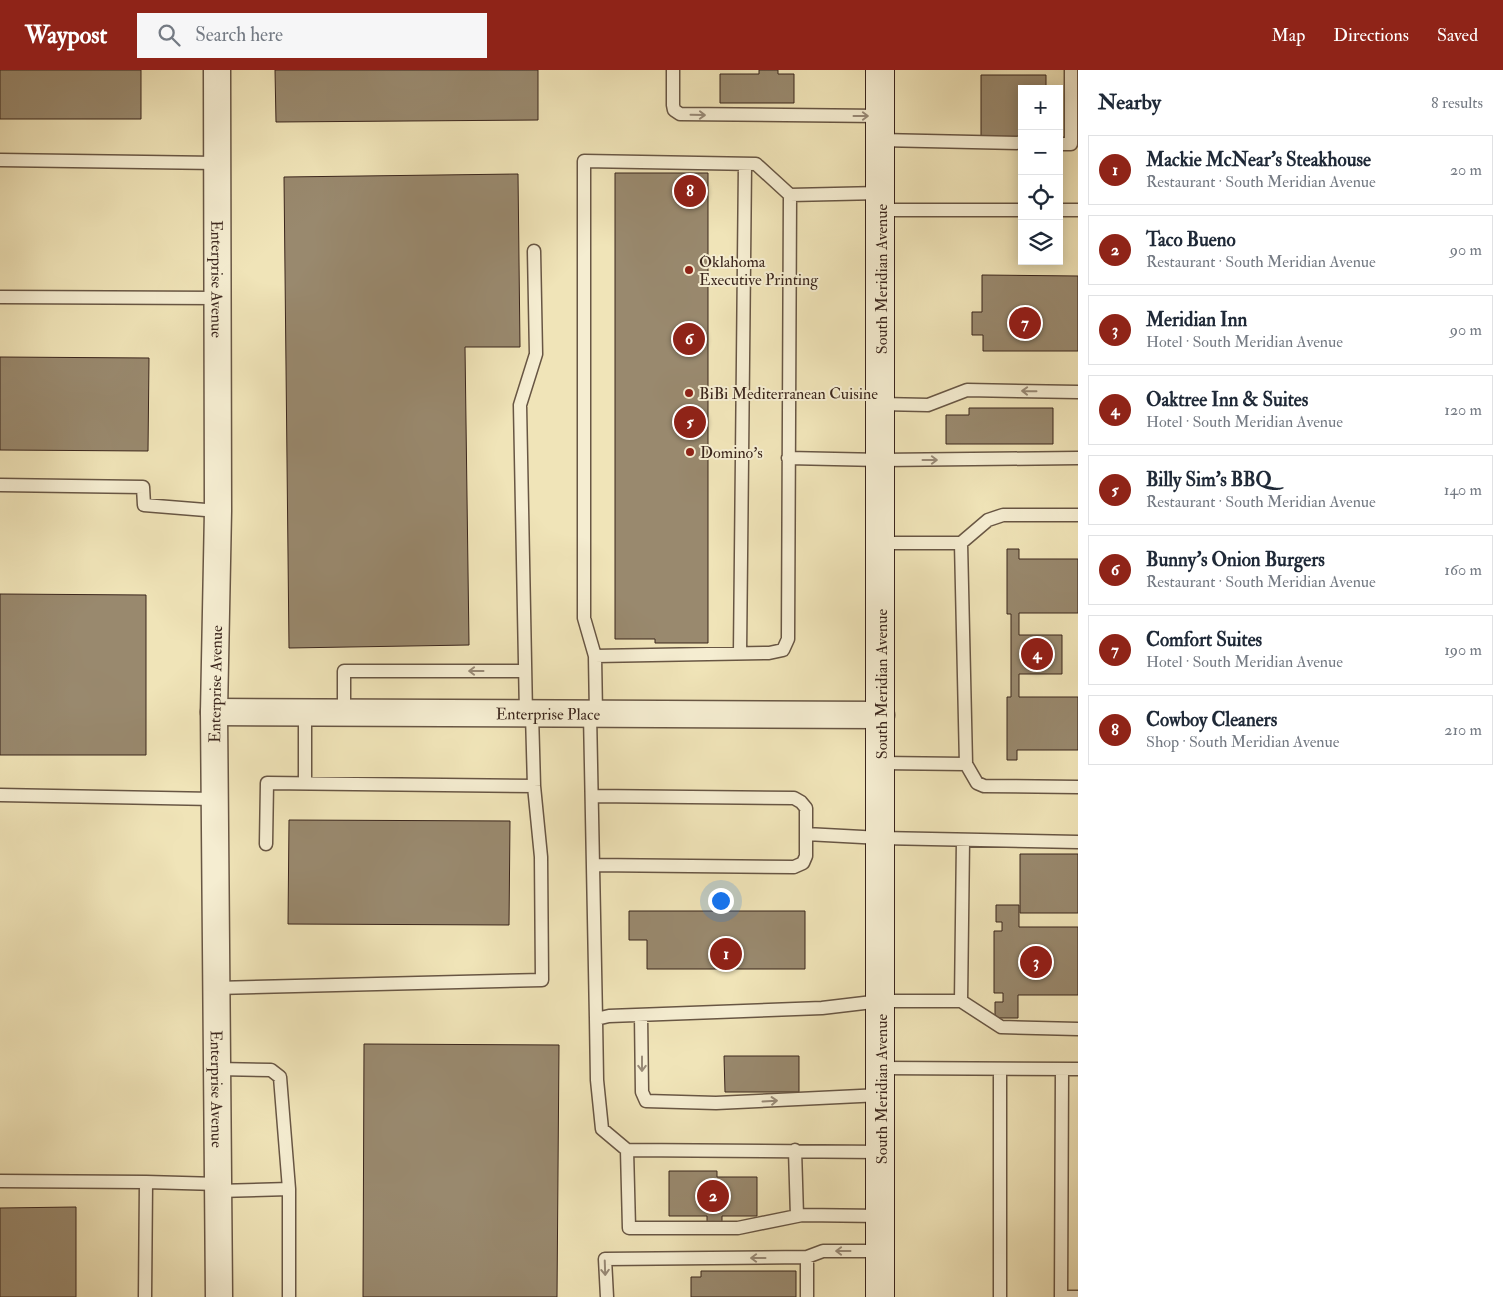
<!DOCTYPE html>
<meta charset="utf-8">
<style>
body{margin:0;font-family:"IM FELL Double Pica",serif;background:#f6f6f7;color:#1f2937}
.controls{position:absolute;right:15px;top:15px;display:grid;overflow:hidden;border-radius:0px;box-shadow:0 2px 12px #0003}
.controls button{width:45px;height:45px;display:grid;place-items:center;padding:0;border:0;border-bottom:1px solid #e0e1e3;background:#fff;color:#1f2937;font:25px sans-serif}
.you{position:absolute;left:720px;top:830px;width:18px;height:18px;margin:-12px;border:4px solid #fff;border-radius:50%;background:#1a73e8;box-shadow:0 0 0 8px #1a73e833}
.badge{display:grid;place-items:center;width:32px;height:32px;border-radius:50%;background:#8f2418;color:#fff;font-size:16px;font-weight:700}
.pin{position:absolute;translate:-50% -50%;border:2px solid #fff;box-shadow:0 1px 5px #0006}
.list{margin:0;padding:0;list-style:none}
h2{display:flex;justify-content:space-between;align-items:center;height:65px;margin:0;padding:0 20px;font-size:21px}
h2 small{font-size:16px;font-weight:400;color:#747a83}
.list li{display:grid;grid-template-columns:32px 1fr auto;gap:15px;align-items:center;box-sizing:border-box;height:70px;margin:0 10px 10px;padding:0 10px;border:1px solid #e0e1e3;border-radius:0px}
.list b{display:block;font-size:19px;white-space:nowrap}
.list p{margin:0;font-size:16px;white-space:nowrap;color:#747a83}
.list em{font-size:16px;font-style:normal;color:#747a83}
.icon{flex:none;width:28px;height:28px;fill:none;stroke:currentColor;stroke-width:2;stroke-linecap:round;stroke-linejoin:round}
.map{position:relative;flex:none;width:1078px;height:1227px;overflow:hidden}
header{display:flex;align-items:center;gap:30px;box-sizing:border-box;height:70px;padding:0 25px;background:#8f2418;color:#fff}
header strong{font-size:24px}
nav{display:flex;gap:28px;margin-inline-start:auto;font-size:18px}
.search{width:350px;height:45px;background:#f6f6f7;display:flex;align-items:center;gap:12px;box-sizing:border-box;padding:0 18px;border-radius:0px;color:#747a83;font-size:19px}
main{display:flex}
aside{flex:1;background:#fff}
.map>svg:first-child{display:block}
.building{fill:#99896e;stroke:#3b261d}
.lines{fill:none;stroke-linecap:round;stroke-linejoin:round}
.lane-casing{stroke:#685644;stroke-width:15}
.street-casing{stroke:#685644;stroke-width:29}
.secondary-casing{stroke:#3b261d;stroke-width:30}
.lane{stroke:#f5edd1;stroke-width:12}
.street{stroke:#f5edd1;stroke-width:26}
.secondary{stroke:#f5edd1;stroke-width:28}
.oneway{stroke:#988a77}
.poi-dot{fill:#8f2418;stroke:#f5edd1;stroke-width:2}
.labels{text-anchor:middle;stroke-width:4;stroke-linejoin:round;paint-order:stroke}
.poi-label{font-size:16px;fill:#3b261d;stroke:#f5edd1;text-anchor:start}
.street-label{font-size:16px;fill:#3b261d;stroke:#f5edd1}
</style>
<header>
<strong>Waypost</strong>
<div class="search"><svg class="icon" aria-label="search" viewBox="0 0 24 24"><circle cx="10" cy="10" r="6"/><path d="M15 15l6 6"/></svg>Search here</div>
<nav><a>Map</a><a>Directions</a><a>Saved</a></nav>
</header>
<main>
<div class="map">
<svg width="1078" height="1227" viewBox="0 0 1078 1227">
<rect width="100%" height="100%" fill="#f0e4b8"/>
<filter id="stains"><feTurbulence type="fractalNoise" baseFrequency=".004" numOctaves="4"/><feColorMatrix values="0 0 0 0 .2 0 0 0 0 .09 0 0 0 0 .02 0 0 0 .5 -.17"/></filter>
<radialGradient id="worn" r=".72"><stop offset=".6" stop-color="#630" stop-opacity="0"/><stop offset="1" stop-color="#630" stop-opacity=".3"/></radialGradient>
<path class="building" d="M0 0H141V49H0Z
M275 0H538V50L276 52Z
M759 0H778V4H794V33H720V4H759Z
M981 5H1046V19H1022V68H981Z
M615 103H708V573H655V569H615Z
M518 104 520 277H465L469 575 289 578 284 107Z
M982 205 1078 206V281H983V265H972V242H982Z
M0 287 149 288 148 381 0 380Z
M969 338H1053V374H946V345H969Z
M1007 479H1019V489H1078V543H1019V565H1062V604H1019V627H1078V680H1017V690H1007V627H1011V544H1007Z
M0 524 146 525V685H0Z
M289 750 510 751 509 855 288 854Z
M1020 784H1078V843H1020Z
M996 835H1019V857H1078V925H1018V948H995V932H1003V923H994V861H1002V852H996Z
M629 841H805V899H647V870H629Z
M364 974 559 975 557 1227H363Z
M724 986H799V1022H725Z
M669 1101H717V1107H757V1146H722V1152H707V1146H669Z
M76 1137V1227H0V1138Z
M701 1201H796V1227H691V1207H701Z"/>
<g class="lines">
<g class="lane-casing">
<path id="lane" d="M673 0V35L674 40 680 44 880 46
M880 70 1022 73
M1059 74H1071V0
M0 90 217 93
M880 140H1022
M1059 140H1078
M0 227 218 228
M881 334 928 335 967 320 1078 322
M788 388 881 390 1078 388
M0 415 143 417 144 435 218 441
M881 473H961L988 450 1003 445H1078
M961 473 966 694
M740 583 745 94
M595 586 584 548V91L756 94 790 125
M305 642V713
M344 643V601H524
M526 644 520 335 536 284 534 181
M590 644 596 949
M596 644 595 586 769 583 783 580 788 569 790 125 880 123
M881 693 966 694 977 713 984 716 1078 717
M0 725 214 729
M592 726 794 728 801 732 806 738V786L803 793 794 797 593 795
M806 764 881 768 1078 772
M266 774 267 713 534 716
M216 918 542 910 541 787 534 716 532 644
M961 931 963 770
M641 945 642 1022 646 1031 716 1033 881 1025
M881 998 1078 999
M217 999 271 1000 280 1007 289 1119
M1000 999V1227
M627 1080 602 1059 597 1010 596 949 609 946 822 938 881 931H961L1001 957 1078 959
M795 1080 797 1146
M0 1111 146 1112
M218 1121 289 1119V1227
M881 1146 802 1145 738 1158H629L627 1080 881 1082
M807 1187V1227
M145 1227 146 1112 218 1114
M607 1227 605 1189 807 1187 823 1181H880
M1061 1227 1062 999
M1065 1227H1078"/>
</g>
<g class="street-casing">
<g id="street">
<path id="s1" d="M217 0 218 441 214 642 219 1227"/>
<path id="s2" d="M214 642 881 645"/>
</g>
</g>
<g class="secondary-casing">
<path id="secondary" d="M880 1227V0"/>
</g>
<use href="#lane" class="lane"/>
<use href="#street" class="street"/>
<use href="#secondary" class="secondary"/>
</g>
<defs><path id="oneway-shaft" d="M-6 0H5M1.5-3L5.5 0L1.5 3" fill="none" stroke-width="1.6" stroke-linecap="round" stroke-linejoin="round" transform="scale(1.25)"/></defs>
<g class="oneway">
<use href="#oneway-shaft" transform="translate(698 45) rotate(1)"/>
<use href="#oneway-shaft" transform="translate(861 46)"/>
<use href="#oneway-shaft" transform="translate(1029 321) rotate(-179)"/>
<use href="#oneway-shaft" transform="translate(930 390)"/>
<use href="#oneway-shaft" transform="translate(476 601) rotate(-180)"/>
<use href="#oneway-shaft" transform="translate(642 994) rotate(90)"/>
<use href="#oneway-shaft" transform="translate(770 1031) rotate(-3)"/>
<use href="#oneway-shaft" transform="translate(843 1181) rotate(180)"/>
<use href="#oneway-shaft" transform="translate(758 1188) rotate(180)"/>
<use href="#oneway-shaft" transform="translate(605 1198) rotate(88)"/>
</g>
<g class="poi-dot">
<circle cx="689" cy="200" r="5"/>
<circle cx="689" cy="323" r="5"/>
<circle cx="690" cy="382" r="5"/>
</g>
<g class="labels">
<g class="poi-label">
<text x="699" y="197">Oklahoma<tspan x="699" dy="18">Executive Printing</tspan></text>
<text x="699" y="329">BiBi Mediterranean Cuisine</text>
<text x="700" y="388">Domino's</text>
</g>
<g class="street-label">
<text dy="6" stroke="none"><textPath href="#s1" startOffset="209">Enterprise Avenue</textPath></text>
<text transform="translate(881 209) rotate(-90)" y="6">South Meridian Avenue</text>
<text transform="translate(215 614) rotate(-89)" y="6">Enterprise Avenue</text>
<text transform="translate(881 614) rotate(-90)" y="6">South Meridian Avenue</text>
<text dy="6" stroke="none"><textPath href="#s2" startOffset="334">Enterprise Place</textPath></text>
<text dy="6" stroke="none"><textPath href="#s1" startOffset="1019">Enterprise Avenue</textPath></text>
<text transform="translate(881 1019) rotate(-90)" y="6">South Meridian Avenue</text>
</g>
</g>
<rect width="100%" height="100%" filter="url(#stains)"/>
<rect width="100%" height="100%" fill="url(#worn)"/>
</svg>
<div class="controls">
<button>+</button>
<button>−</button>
<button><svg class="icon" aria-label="locate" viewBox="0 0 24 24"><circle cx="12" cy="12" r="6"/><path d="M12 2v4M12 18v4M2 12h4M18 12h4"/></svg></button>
<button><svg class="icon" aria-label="layers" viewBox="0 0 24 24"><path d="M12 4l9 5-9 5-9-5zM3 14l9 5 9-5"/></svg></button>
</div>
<div class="you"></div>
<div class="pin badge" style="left:726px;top:884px">1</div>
<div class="pin badge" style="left:713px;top:1126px">2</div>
<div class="pin badge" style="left:1036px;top:892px">3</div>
<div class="pin badge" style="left:1037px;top:584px">4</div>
<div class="pin badge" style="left:690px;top:352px">5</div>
<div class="pin badge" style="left:689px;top:269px">6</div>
<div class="pin badge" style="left:1025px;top:253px">7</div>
<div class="pin badge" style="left:690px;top:121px">8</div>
</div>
<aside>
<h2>Nearby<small>8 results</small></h2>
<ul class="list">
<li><span class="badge">1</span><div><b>Mackie McNear's Steakhouse</b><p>Restaurant · South Meridian Avenue</p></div><em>20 m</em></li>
<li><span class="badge">2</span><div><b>Taco Bueno</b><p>Restaurant · South Meridian Avenue</p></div><em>90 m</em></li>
<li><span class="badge">3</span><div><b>Meridian Inn</b><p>Hotel · South Meridian Avenue</p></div><em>90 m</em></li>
<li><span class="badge">4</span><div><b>Oaktree Inn &amp; Suites</b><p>Hotel · South Meridian Avenue</p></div><em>120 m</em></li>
<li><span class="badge">5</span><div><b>Billy Sim's BBQ</b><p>Restaurant · South Meridian Avenue</p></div><em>140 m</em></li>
<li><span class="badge">6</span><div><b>Bunny's Onion Burgers</b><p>Restaurant · South Meridian Avenue</p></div><em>160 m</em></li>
<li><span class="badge">7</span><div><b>Comfort Suites</b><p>Hotel · South Meridian Avenue</p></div><em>190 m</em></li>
<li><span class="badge">8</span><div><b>Cowboy Cleaners</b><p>Shop · South Meridian Avenue</p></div><em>210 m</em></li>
</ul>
</aside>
</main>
